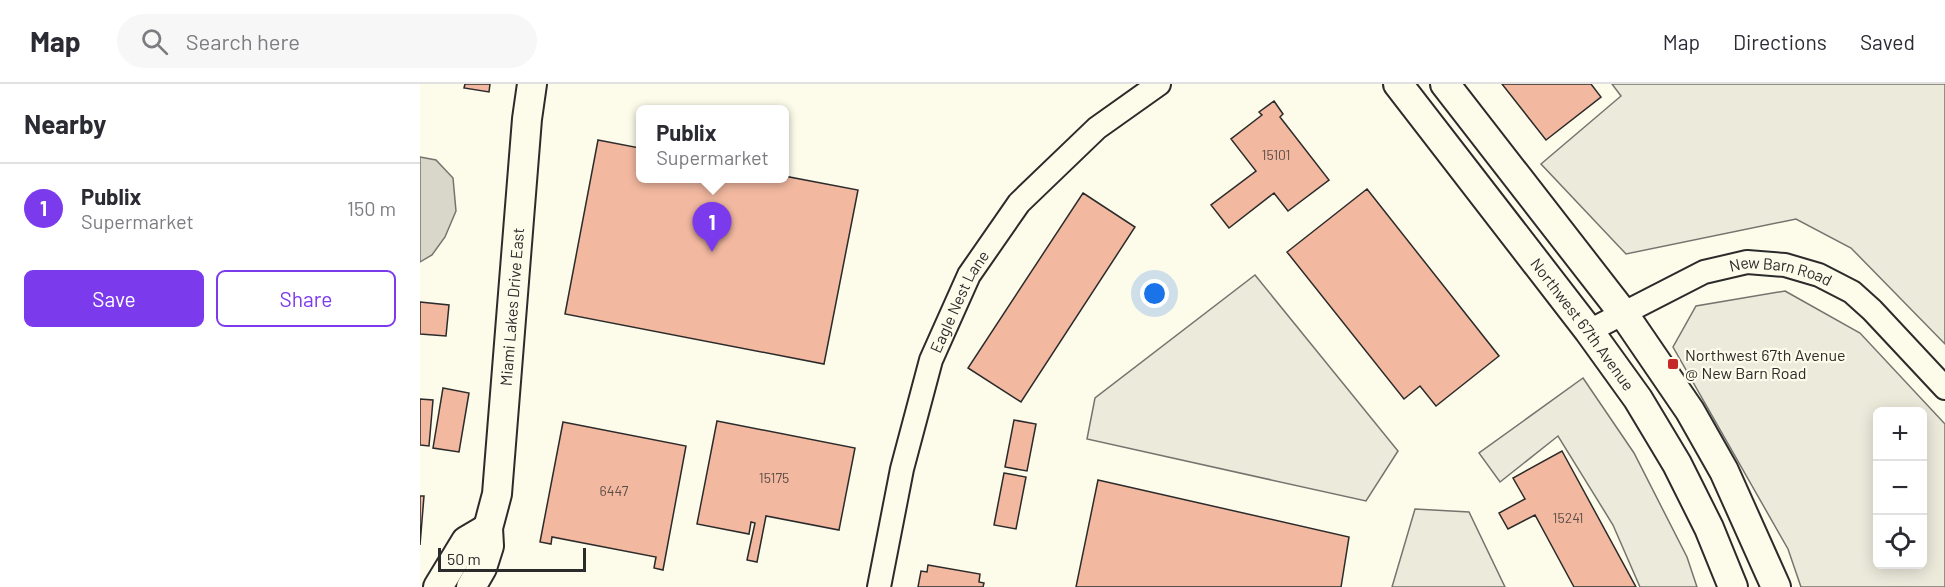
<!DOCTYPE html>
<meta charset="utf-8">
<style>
body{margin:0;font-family:Barlow,sans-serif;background:#f7f7f7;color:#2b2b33}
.controls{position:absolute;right:18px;bottom:18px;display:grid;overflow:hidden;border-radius:9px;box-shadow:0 3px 15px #0003}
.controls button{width:54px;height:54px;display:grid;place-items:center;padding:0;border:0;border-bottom:2px solid #e1e1e2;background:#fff;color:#2b2b33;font:30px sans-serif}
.scale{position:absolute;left:18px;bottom:15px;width:148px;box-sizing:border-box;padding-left:6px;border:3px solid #2b2b2b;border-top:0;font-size:16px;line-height:21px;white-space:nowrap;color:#2b2b2b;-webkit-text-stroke:4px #fdfbea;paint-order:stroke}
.you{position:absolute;left:735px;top:210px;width:21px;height:21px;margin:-15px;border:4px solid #fff;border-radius:50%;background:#1a73e8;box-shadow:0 0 0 9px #1a73e833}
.badge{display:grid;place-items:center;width:39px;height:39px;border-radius:50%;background:#7c3aed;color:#fff;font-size:20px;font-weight:700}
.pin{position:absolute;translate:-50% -50px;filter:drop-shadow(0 2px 3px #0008)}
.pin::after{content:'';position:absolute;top:32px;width:21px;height:18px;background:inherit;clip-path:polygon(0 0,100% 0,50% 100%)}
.popup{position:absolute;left:216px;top:21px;width:153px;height:78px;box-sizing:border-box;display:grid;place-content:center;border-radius:9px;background:#fff;filter:drop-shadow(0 2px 4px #0005);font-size:20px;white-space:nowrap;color:#7c7c81}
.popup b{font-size:22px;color:#2b2b33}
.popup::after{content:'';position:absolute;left:50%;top:100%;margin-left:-12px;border:12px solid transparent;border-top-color:#fff}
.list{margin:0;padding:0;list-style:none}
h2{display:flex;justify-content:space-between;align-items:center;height:78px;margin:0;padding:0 24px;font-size:26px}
h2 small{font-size:20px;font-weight:400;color:#7c7c81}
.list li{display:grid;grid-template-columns:39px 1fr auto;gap:18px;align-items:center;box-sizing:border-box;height:90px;padding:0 24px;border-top:2px solid #e1e1e2}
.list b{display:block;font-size:22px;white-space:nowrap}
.list p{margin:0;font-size:20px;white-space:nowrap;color:#7c7c81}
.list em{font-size:20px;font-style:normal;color:#7c7c81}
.actions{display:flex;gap:12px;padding:18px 24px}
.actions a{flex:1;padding:14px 0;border:2px solid #7c3aed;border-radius:9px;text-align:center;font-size:21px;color:#7c3aed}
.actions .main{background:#7c3aed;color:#fff}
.icon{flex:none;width:33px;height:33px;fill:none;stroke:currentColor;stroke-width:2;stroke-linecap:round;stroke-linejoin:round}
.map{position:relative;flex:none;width:1525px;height:503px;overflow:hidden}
header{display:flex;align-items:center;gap:36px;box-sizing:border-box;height:84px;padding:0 30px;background:#fff;border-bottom:2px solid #e1e1e2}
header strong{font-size:28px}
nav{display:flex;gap:33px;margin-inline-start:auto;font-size:21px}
.search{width:420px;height:54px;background:#f7f7f7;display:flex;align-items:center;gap:15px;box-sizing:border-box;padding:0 21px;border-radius:33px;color:#7c7c81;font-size:22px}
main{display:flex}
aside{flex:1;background:#fff}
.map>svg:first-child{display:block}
.parking{fill:#eceadb;stroke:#74746e;stroke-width:1.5;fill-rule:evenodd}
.water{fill:#d8d7c9;stroke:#74746e;stroke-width:1.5}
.building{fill:#f2b8a0;stroke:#2b2b2b;stroke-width:1.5}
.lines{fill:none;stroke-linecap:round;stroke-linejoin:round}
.minor-casing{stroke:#2b2b2b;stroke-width:26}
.major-casing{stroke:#2b2b2b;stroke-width:32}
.minor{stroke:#fdfbea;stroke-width:22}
.major{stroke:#fdfbea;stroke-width:28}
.poi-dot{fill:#c62828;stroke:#fdfbea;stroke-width:2}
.labels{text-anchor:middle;stroke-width:4.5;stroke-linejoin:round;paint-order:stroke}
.number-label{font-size:14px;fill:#5d4e48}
.street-label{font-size:16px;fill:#2b2b2b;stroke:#fdfbea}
.poi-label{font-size:16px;fill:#2b2b2b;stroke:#fdfbea;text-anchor:start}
</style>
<header>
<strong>Map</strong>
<div class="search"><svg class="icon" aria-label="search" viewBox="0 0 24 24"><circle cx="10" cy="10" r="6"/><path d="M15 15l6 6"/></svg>Search here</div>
<nav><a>Map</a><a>Directions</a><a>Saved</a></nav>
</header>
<main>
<aside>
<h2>Nearby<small></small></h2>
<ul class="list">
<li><span class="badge">1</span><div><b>Publix</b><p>Supermarket</p></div><em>150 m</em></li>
</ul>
<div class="actions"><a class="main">Save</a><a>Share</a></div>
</aside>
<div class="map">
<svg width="1525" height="503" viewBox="0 0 1525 503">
<rect width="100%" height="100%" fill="#fdfbea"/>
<path class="parking" d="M1192 0H1525V260L1431 164 1376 135 1206 170 1121 80 1201 12Z
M835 191 978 367 946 417 667 355 675 314Z
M1365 207 1440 249 1525 340V503H1381L1368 465 1253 263 1276 222ZM1458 328H1502V480H1458Z
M1163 294 1214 369 1267 473 1277 503H1220L1193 441 1138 352 1080 398 1059 369Z
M995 425 1049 428 1085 503H972Z"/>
<path class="water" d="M0 73 16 76 33 94 36 127 25 153 12 171 0 178Z"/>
<path class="building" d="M45 0H70L69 8 44 4Z
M1082 0H1171L1181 13 1126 56Z
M854 17 863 30 860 33 909 96 868 127 854 109 809 144 791 121 836 87 811 55 842 31 839 28Z
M178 56 220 64V94H364V92L438 106 404 280 145 230Z
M947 105 1079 272 1016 322 1000 302 984 315 867 168Z
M663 109 715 143 601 318 548 284Z
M0 218 29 221 26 252 0 250Z
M23 304 49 309 39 368 13 364Z
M0 315 13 316 9 362 0 361Z
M594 336 616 340 607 387 585 383Z
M297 337 435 364 419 446 346 432 337 478 327 476 335 439 331 438 329 450 277 440Z
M143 338 266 362 243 486 234 484 236 473 132 453 131 460 120 458Z
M1142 367 1216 503H1154L1115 431 1088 445 1079 429 1105 415 1093 394Z
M584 389 606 393 596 445 574 441Z
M678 396 929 453 921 503H656Z
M0 412H4L0 461Z
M508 481 560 490 559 498 564 499 563 503H498L501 487 507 488Z"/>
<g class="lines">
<g class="minor-casing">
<g id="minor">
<path id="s1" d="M1169 247 1284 188 1327 178 1365 181 1399 191 1432 208 1452 226 1525 304"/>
<path id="s2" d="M459 503 482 385 511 276 549 191 599 119 677 44 739 0"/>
</g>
</g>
<g class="major-casing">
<g id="major">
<path id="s3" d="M978 0 1169 247 1218 315 1257 380 1289 444 1313 503"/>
<path d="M1025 0 1203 229 1270 327 1304 387 1356 503"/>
<path d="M18 503 46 457 68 444"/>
<path id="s4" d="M51 503 62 484 69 462 68 444 77 410 107 35 112 0"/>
</g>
</g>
<use href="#minor" class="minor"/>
<use href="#major" class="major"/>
</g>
<rect class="poi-dot" x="1247" y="274" width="12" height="12" rx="3"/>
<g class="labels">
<g class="number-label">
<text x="856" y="76">15101</text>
<text x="354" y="399">15175</text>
<text x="194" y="412">6447</text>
<text x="1148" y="439">15241</text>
</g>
<g class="street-label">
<text dy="6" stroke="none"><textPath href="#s1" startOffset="208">New Barn Road</textPath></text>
<text dy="6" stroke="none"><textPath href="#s2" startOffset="298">Eagle Nest Lane</textPath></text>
<text dy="6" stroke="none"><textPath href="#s4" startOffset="286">Miami Lakes Drive East</textPath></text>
<text dy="6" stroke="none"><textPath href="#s3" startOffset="303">Northwest 67th Avenue</textPath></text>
</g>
<g class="poi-label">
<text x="1265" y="277">Northwest 67th Avenue<tspan x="1265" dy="18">@ New Barn Road</tspan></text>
</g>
</g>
</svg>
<div class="controls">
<button>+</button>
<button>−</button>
<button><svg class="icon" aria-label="locate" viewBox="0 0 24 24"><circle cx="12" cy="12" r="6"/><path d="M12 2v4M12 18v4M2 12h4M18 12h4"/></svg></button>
</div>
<div class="scale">50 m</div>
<div class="you"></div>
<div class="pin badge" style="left:292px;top:168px">1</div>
<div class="popup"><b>Publix</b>Supermarket</div>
</div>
</main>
